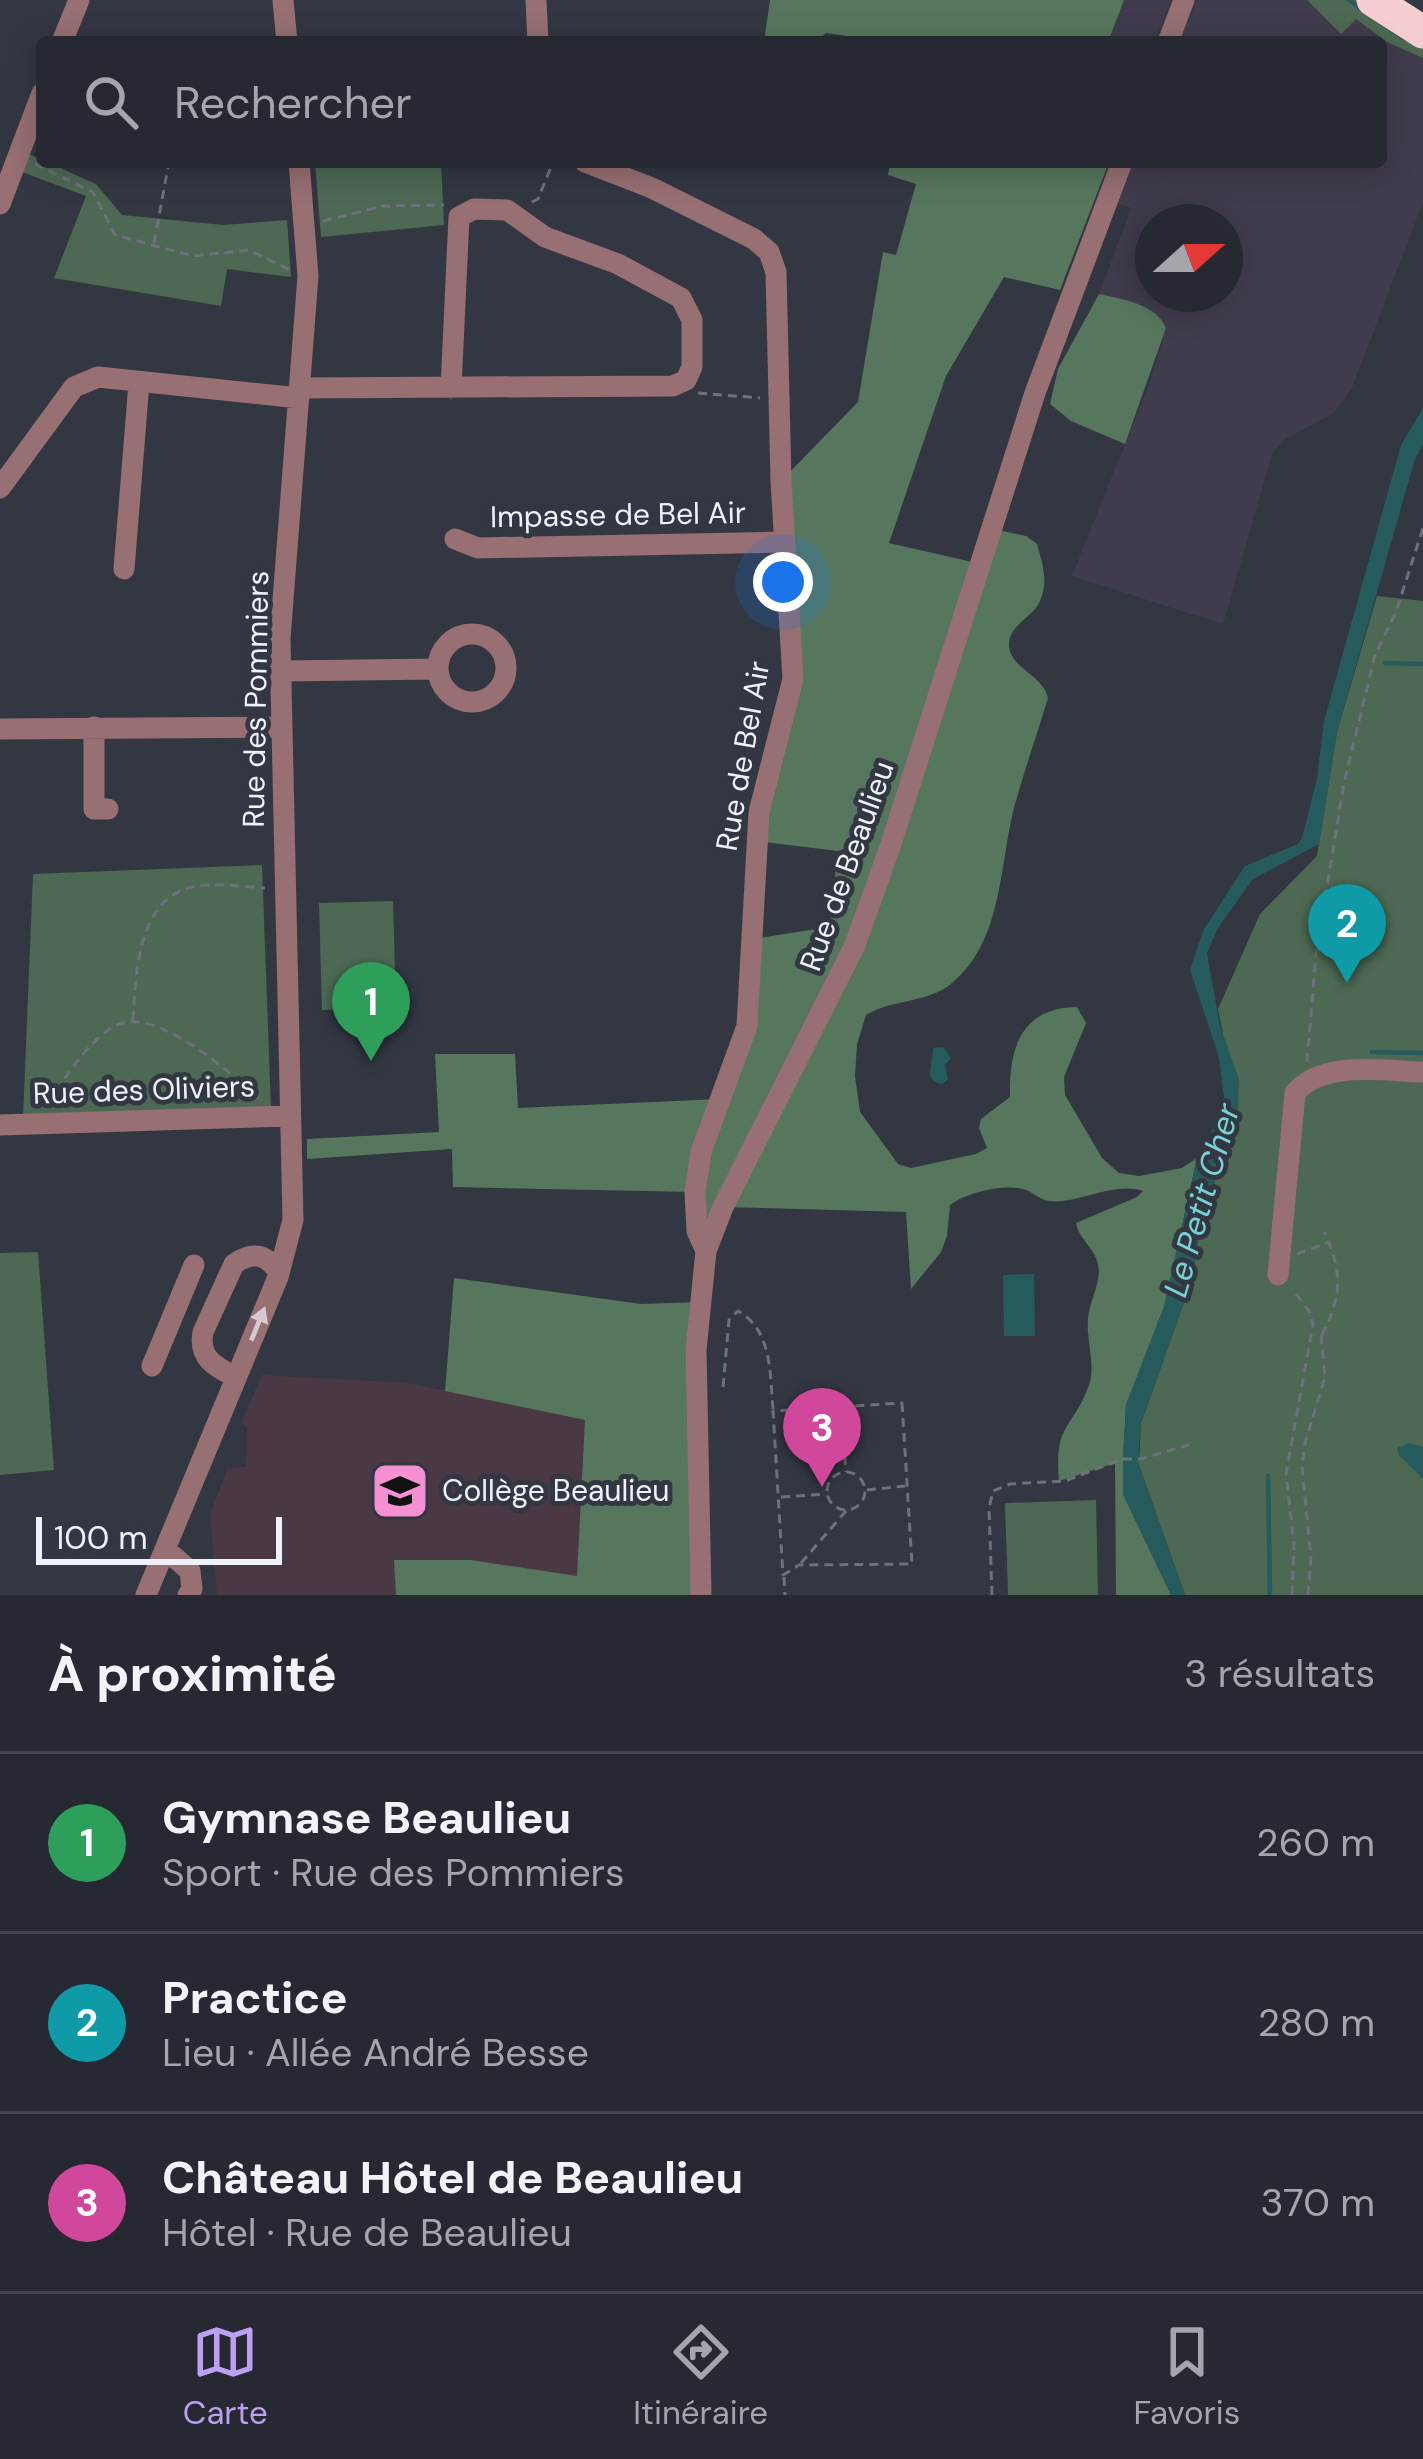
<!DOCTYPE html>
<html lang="fr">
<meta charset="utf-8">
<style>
body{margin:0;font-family:"DM Sans",sans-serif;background:#32353e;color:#f1f3f6}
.compass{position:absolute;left:1135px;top:204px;width:108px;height:108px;border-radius:50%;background:#262932;box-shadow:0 6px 30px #0003;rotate:69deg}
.scale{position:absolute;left:36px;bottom:30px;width:246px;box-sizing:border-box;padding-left:12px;border:6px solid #edf1f8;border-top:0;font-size:33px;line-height:42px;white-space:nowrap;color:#edf1f8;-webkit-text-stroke:9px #323742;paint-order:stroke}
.you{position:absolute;left:783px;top:582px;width:42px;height:42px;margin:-30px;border:9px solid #fff;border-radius:50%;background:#1a73e8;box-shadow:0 0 0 18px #1a73e833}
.badge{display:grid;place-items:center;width:78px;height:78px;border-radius:50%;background:#bca0f2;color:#fff;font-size:39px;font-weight:700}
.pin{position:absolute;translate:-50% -99px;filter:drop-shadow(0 3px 6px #0008)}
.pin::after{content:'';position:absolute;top:63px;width:42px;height:36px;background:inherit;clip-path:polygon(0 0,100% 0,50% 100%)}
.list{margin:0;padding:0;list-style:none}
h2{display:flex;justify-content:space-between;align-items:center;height:156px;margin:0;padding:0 48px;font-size:51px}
h2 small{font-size:39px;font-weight:400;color:#a4a6ac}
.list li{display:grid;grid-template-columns:78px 1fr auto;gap:36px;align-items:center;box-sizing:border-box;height:180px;padding:0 48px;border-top:3px solid #42454d}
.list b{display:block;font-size:45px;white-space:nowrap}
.list p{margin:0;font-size:39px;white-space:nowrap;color:#a4a6ac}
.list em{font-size:39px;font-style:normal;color:#a4a6ac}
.icon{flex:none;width:66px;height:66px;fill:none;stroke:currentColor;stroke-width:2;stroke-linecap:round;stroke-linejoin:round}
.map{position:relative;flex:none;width:1423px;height:1595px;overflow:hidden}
.search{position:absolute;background:#262932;box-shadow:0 6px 30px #0003;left:36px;right:36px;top:36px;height:132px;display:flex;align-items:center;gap:30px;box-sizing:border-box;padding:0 42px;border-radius:12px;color:#a4a6ac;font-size:45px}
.sheet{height:696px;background:#262932}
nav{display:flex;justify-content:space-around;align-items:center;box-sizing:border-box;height:168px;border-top:3px solid #42454d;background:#262932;font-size:33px;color:#a4a6ac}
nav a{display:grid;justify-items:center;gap:6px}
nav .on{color:#bca0f2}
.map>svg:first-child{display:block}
.industrial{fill:#413c4d;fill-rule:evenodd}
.education{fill:#4a3944}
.green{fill:#4d6953}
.forest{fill:#56775d}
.water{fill:#265b5d}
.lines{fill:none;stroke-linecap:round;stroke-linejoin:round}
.stream{stroke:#265b5d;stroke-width:4.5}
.path{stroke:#6d717b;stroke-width:3;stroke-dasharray:9 6;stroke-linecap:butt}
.minor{stroke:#986f72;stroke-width:21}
.highway{stroke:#f6ced0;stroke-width:33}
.oneway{fill:#d4cad0}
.labels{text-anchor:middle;stroke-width:10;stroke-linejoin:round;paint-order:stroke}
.street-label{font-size:30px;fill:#edf1f8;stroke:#323742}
.poi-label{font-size:30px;fill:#edf1f8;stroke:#323742;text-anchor:start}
.water-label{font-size:33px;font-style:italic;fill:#78d1d4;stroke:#323742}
</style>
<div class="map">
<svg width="1423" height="1595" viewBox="0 0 1423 1595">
<rect width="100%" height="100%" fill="#323742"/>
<path class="industrial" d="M1124 0H1171L1155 42H1108Z
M1197 0H1307L1341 33 1356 19 1387 42 1423 58V202L1352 388 1334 413 1284 440 1272 454 1223 624 1072 576 1152 377 1166 328 1150 308 1099 294 1131 208 1113 201 1128 162H1381V42H1173L1182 21 1188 23ZM1153 222H1225V294H1153Z"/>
<path class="education" d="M262 1375 408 1383 585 1420 577 1577 471 1560H395L396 1595H217L210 1514 228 1468 246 1467 247 1427 241 1423Z"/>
<path class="green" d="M1307 0H1357L1382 21 1423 42V58L1387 42 1356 19 1341 34Z
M29 154 96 184 122 215 223 225 287 220 291 277 227 269 221 306 54 278 86 196 22 172Z
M315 162H441L444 225 321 237Z
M1377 596 1423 601V1595H1185L1139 1465 1141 1423 1192 1280 1201 1225 1211 1206 1219 1155 1238 1109V1079L1227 1053 1218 1009 1260 914 1317 856 1337 732Z
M262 865 271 1108 23 1118 33 874Z
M393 901 396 1008 322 1010 319 903Z
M38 1252 54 1470 0 1475V1253Z
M1096 1500 1098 1595H1008L1005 1503Z"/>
<path class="forest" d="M770 0H1124L1108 42H888L826 33 816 42H764Z
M890 162H1109L1060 290 1004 277 946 376 889 543 981 564 992 529 1026 536 1037 544C1042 562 1049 582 1040 601 1033 618 1007 625 1009 647 1012 669 1043 675 1048 698 1037 734 1025 769 1015 804 999 863 1004 941 951 984 927 1003 893 999 866 1015L857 1044 855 1076 860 1112 898 1164 911 1168 976 1154 987 1148 979 1128 981 1119 1010 1097C1009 1049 1020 1008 1077 1007L1086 1023 1064 1077 1065 1095 1102 1158 1119 1173 1139 1176 1182 1168 1197 1158 1164 1307 1126 1405 1123 1459V1494L1171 1595H1116L1115 1463 1059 1481C1054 1422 1072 1431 1089 1385 1096 1364 1086 1341 1088 1319 1089 1301 1102 1282 1098 1264 1094 1247 1079 1239 1076 1223L1137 1197 1143 1191C1113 1181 1077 1205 1049 1201 1040 1200 1032 1191 1023 1189 1002 1184 966 1193 950 1205L947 1236 941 1252 911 1289 906 1212 723 1207 706 1251 694 1192 453 1187 452 1149 307 1159V1139L439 1132 435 1054H515L518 1108 720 1099 747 1026 752 939 829 927 838 851 755 841 788 707 781 481 858 402 883 252 896 255 916 184 888 175Z
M1099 294C1124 300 1155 303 1166 328L1125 444 1071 421 1050 404 1058 369Z
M454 1278 641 1304 700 1302 701 1595H396L394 1560H471L577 1576 585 1420 445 1391Z"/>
<path class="water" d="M1423 408V444L1415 459 1337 732 1319 844 1253 879 1218 928 1207 953 1220 1026 1239 1079 1238 1109 1219 1155 1211 1206 1201 1225 1192 1280 1141 1423 1139 1451V1465L1185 1595H1171L1123 1494V1459L1126 1405 1164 1307 1197 1158 1203 1153 1224 1099 1219 1057 1190 970 1204 929 1245 866 1298 844 1302 838 1317 778 1324 721 1401 445Z
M943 1047 951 1058 945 1065 948 1079 942 1084 934 1082 930 1075 933 1048Z
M1034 1274 1035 1336H1004L1003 1275Z
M1409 1443 1423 1447V1479L1399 1455 1397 1448Z"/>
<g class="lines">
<path class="stream" d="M1349 0 1403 38
M1385 663 1423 664
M1372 1052 1423 1053
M1268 1476 1270 1595"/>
<path class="path" d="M35 164 93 192 115 235 193 256 249 250 290 270
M532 202 538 199 553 162
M323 221 383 206 444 205
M154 243 169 162
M698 393 760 398
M133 1020C136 973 137 894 198 886 219 883 244 887 265 888
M1307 1062 1316 954 1344 783 1375 655 1396 612 1423 528
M47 1103C66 1078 86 1042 115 1026 155 1004 231 1074 259 1098
M1297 1254 1327 1243
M1322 1335C1342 1296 1343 1271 1324 1232
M723 1387 729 1320 738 1311C772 1330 770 1373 773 1409
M902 1403 912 1564 799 1565 783 1575 773 1411Z
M841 1411 846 1472
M827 1491a19 19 0 1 1 38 0a19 19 0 1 1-38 0Z
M867 1490 905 1486
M781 1497 826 1494
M801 1563 846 1511
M784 1577 785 1595
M992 1595 989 1508 993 1491 1010 1484 1065 1481 1123 1459H1140L1189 1445
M1292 1595 1294 1544 1286 1474 1313 1324 1309 1311 1292 1289
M1308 1595 1311 1558 1302 1466 1305 1443 1325 1377 1321 1336 1314 1334"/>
<path class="minor" d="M283 0 287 42
M536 0 538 42
M62 42 79 0
M1168 42 1184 0
M585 162 652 188 754 239 769 252 776 272 781 481 793 679 759 812 747 1026 701 1152 695 1192 697 1231 706 1251
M0 204 42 93
M300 388 673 386 686 380 692 367V320L681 298 618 264 545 237 507 210 474 209 459 217 451 388
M0 488 74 387 98 377 299 398
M455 539 478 548 784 542
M124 569 139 383
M438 668a34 34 0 1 1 68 0a34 34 0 1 1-68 0Z
M281 671 437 669
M94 727V809H108
M0 729 282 727
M0 1125 289 1116
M1278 1275 1295 1093C1322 1060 1385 1071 1423 1072
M152 1366 194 1265
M236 1377C215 1367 198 1358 203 1332L234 1264C251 1252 265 1253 277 1270
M165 1549 190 1571 192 1589 188 1595
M146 1595 278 1277 293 1220 280 639 308 276 299 162
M701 1595 696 1350 706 1251 723 1207 855 945 890 847 1035 393 1122 162"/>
<path class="highway" d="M1373 0 1423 32"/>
</g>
<defs><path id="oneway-solid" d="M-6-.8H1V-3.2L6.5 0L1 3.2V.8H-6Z" transform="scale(3)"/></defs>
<use class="oneway" href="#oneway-solid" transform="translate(258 1324) rotate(-68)"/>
<defs>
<g id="school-square" transform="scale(3)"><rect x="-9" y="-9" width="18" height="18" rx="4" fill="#f591d2" stroke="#323742"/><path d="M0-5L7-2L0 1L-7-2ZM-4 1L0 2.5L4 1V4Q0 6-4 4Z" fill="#111"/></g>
</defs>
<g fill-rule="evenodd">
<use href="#school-square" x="400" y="1491"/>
</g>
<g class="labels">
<g class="street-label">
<text transform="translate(618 515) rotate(-1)" y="10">Impasse de Bel Air</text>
<text transform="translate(256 699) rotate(-89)" y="10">Rue des Pommiers</text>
<text transform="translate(743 756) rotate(-80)" y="10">Rue de Bel Air</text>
<text transform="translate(847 866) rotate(-70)" y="10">Rue de Beaulieu</text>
<text transform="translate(144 1090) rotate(-2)" y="10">Rue des Oliviers</text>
</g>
<g class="poi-label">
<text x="442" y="1501">Collège Beaulieu</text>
</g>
<g class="water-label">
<text transform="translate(1201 1200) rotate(-74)" y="12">Le Petit Cher</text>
</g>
</g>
</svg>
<svg class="compass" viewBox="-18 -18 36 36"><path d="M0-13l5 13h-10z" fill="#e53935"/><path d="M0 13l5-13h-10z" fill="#a4a6ac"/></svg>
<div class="scale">100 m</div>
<div class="you"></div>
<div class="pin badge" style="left:371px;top:1061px;background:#2e9e5b">1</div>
<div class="pin badge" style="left:1347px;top:983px;background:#0f9aa8">2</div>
<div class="pin badge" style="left:822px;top:1487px;background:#d1479c">3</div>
<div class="search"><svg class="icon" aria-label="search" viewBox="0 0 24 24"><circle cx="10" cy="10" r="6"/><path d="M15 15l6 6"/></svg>Rechercher</div>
</div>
<section class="sheet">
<h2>À proximité<small>3 résultats</small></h2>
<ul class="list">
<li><span class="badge" style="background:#2e9e5b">1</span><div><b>Gymnase Beaulieu</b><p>Sport · Rue des Pommiers</p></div><em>260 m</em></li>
<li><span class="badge" style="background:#0f9aa8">2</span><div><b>Practice</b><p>Lieu · Allée André Besse</p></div><em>280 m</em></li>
<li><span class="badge" style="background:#d1479c">3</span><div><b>Château Hôtel de Beaulieu</b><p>Hôtel · Rue de Beaulieu</p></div><em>370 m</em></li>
</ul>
</section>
<nav>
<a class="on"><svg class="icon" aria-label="map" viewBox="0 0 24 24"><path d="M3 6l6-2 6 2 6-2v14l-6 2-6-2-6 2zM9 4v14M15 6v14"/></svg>Carte</a>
<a><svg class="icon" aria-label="directions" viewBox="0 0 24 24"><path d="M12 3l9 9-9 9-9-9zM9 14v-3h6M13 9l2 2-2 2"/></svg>Itinéraire</a>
<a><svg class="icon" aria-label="saved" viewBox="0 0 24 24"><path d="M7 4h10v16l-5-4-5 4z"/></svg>Favoris</a>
</nav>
